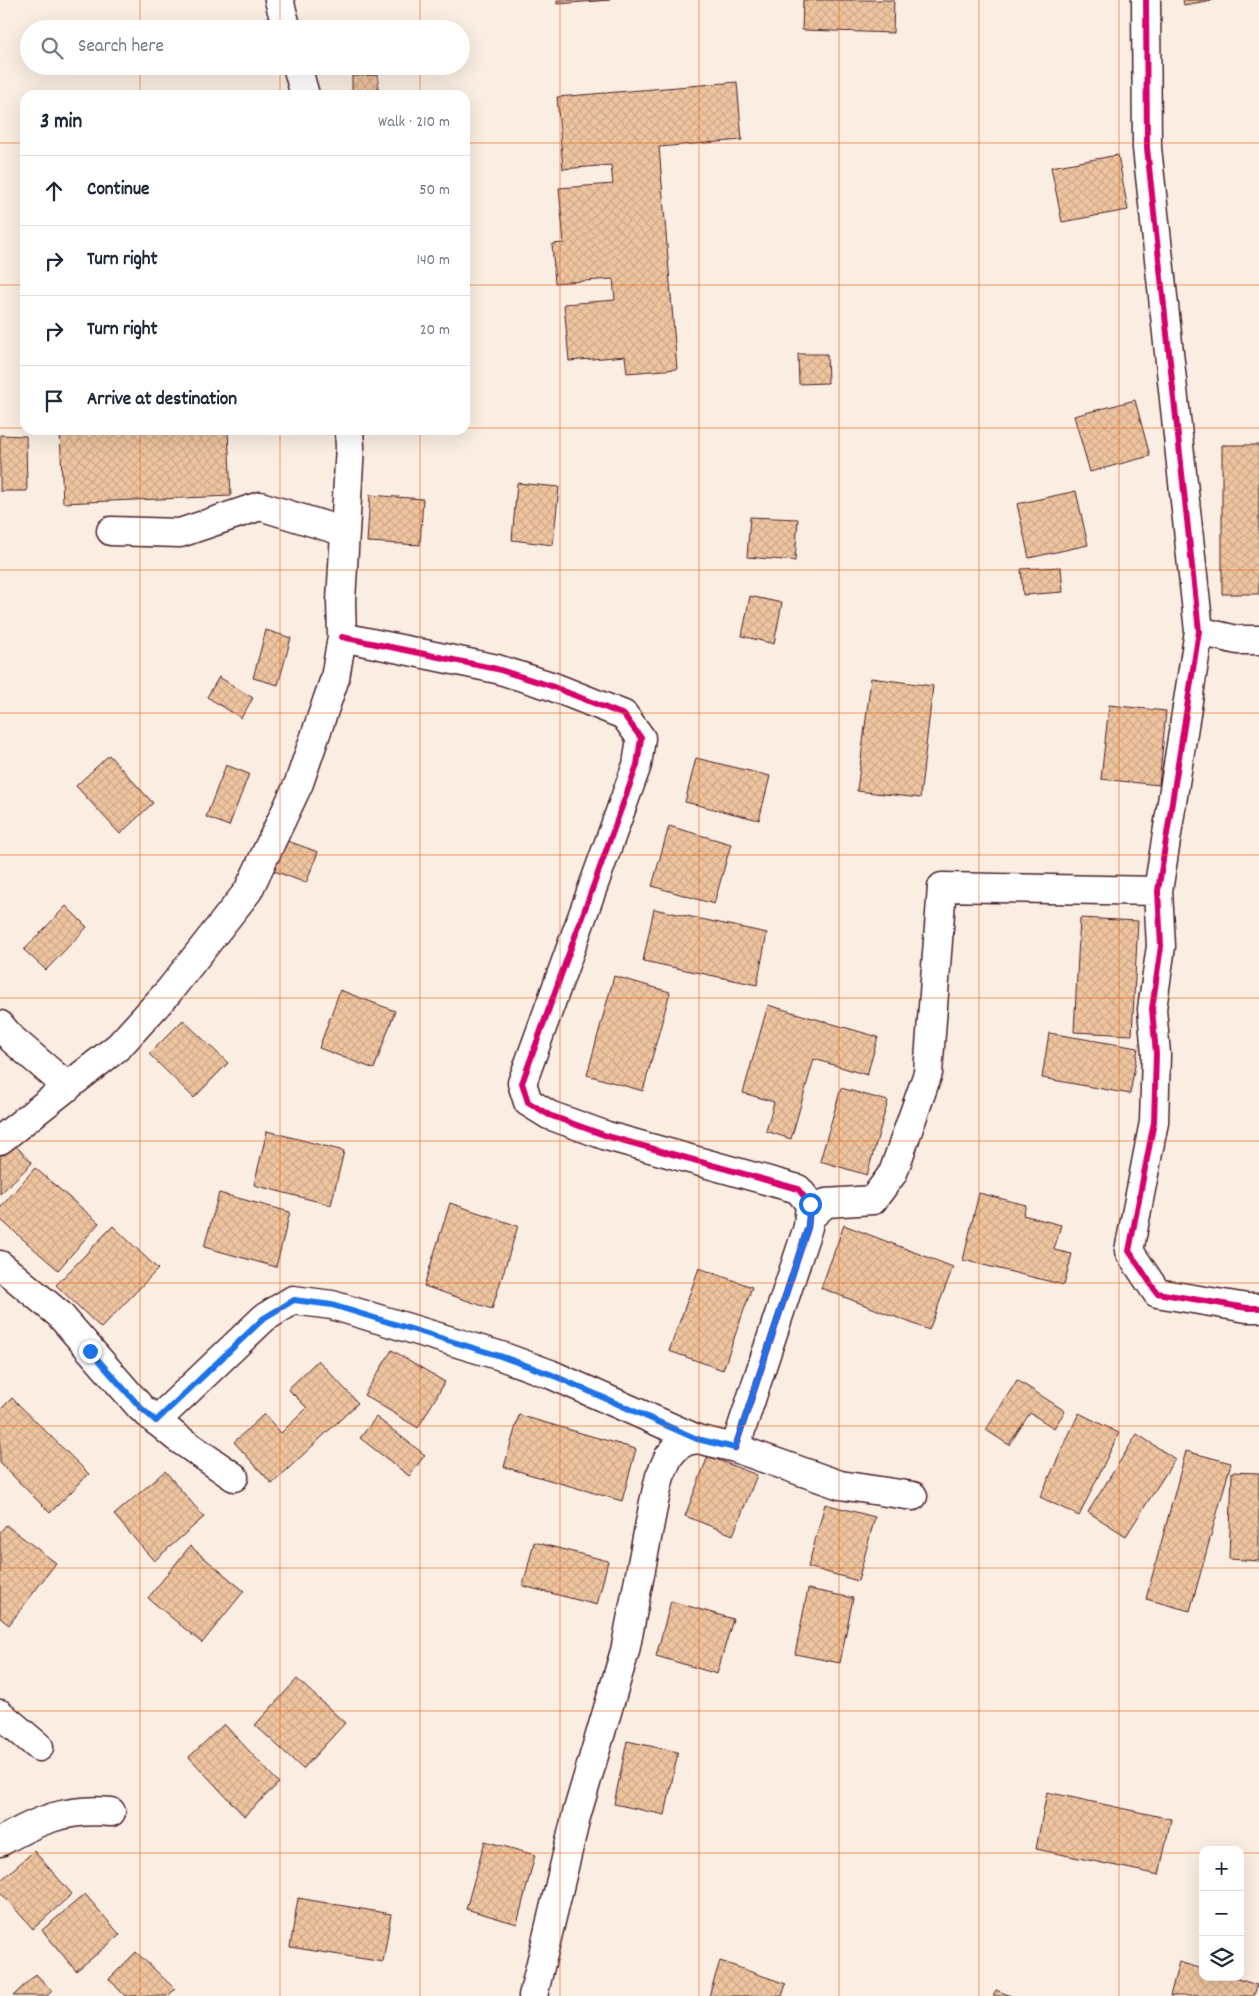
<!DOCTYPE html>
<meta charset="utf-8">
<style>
body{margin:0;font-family:Dekko,sans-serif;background:#f2f2f3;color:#1f2937}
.controls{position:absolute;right:15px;bottom:15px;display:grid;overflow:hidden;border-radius:10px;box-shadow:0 5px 20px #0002}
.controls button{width:45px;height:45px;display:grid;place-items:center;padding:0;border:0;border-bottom:1px solid #e0e1e3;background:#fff;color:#1f2937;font:25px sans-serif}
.stop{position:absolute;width:15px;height:15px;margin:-11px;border:4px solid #1a73e8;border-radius:50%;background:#fff}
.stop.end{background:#1a73e8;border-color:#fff;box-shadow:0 1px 5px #0008}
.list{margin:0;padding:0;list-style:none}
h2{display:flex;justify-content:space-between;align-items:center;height:65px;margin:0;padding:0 20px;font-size:21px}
h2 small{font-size:16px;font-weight:400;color:#747a83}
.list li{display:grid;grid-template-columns:32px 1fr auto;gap:15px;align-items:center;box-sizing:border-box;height:70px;padding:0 20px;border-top:1px solid #e0e1e3}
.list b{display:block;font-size:19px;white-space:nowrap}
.list em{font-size:16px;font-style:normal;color:#747a83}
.icon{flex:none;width:28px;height:28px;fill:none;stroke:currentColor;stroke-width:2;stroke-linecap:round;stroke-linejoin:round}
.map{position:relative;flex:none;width:1259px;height:1996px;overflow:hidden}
.search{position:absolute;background:#fff;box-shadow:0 5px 20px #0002;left:20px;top:20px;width:450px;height:55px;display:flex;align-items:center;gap:12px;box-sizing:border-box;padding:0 18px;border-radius:28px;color:#747a83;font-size:19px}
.panel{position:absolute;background:#fff;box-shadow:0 5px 20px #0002;left:20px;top:90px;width:450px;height:345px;border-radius:15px}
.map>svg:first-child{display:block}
.building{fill:url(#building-cross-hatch);stroke:#4a1f2b}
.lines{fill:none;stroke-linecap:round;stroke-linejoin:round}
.minor-casing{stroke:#4a1f2b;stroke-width:31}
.minor{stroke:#fff;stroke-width:28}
.cycleway-casing{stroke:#fff;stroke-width:9}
.cycleway{stroke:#d6006c;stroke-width:6}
.route{stroke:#1a73e8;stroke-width:6}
.grid{fill:none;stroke:#e8590c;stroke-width:1;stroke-opacity:0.55}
</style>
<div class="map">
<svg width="1259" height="1996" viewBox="0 0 1259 1996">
<defs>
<pattern id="building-cross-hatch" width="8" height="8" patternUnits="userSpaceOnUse" patternTransform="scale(1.25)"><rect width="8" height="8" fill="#efc59f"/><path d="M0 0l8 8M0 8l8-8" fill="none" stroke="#cea989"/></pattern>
</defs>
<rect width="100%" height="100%" fill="#faeee2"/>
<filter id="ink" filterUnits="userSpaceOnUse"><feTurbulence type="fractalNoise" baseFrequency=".02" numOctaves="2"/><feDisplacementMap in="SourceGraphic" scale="10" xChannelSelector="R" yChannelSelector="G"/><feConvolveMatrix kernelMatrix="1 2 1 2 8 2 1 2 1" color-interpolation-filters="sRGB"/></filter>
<g filter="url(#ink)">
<path class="building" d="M557 0H610L557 4Z
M803 0H894L893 33 802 30Z
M1183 0H1213L1184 5Z
M378 75V95H352V76Z
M737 82 742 140 659 147 677 369 627 373 625 356 569 361 564 304 615 300 613 279 555 283 552 244 564 243 559 188 613 184 611 165 563 169 557 97Z
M1118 155 1128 210 1062 222 1051 167Z
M798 354H827L828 383 799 384Z
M1135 400 1150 456 1090 472 1074 416Z
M60 430H228L231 496 63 503Z
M0 435 26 436 27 491H0Z
M1222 445H1259V594H1222Z
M517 483 559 487 553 545 512 540Z
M1076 491 1088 545 1029 558 1017 504Z
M370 495 423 499 420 545 367 542Z
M750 517 798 519 795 561 747 557Z
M1061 567 1063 592 1023 595 1021 569Z
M750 596 782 603 774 644 742 636Z
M266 630 291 638 278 685 253 678Z
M219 677 253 698 241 718 207 697Z
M871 678 933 686 920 798 857 791Z
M1109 705 1166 711 1159 785 1101 779Z
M109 755 153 803 120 834 76 786Z
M696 758 770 776 759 820 685 802Z
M226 765 249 774 229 826 206 817Z
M669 826 731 844 714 904 652 886Z
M285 840 318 852 306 883 274 871Z
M66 906 87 927 46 970 24 950Z
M654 909 767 933 757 985 643 961Z
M1080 918 1138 921 1132 1035 1074 1032Z
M614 976 670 992 643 1091 587 1075Z
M340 990 395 1011 374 1069 319 1048Z
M768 1005 878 1037 867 1075 814 1059 791 1139 766 1131 774 1102 743 1093Z
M183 1020 228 1063 194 1098 149 1054Z
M1049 1033 1138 1048 1130 1094 1042 1078Z
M841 1088 888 1101 867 1175 820 1161Z
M267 1131 344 1151 331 1205 254 1185Z
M12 1142 32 1163 0 1194V1154Z
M35 1168 99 1223 58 1270 0 1219V1208Z
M219 1193 290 1212 276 1267 204 1247Z
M979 1193 1026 1205 1023 1215 1061 1225 1054 1250 1072 1254 1064 1285 963 1260Z
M450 1203 518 1226 492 1309 424 1286Z
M844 1225 953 1267 929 1330 821 1288Z
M113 1226 158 1269 101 1328 56 1285Z
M699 1268 752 1287 723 1370 669 1351Z
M392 1350 445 1382 418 1428 364 1395Z
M318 1360 358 1403 272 1484 234 1442 264 1414 281 1433 307 1408 288 1389Z
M1017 1380 1065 1411 1054 1428 1030 1413 1009 1445 986 1430Z
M12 1398 89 1474 50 1513 0 1463V1410Z
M1079 1413 1119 1433 1079 1516 1040 1497Z
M519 1415 636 1449 622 1501 504 1467Z
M376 1417 425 1455 409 1476 360 1438Z
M1137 1434 1175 1459 1126 1536 1088 1512Z
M1186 1451 1231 1463 1190 1611 1146 1599Z
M708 1456 757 1475 733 1535 685 1516Z
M165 1471 204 1517 154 1561 114 1515Z
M1232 1472 1259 1473V1561L1229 1559Z
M825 1504 875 1517 858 1581 808 1567Z
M6 1525 56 1563 9 1625 0 1618V1532Z
M534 1542 608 1561 597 1605 523 1586Z
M190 1546 244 1591 202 1643 148 1598Z
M808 1589 853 1598 840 1663 795 1654Z
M671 1601 733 1619 717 1674 656 1656Z
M297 1679 345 1723 303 1769 255 1725Z
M224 1724 279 1783 244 1816 189 1757Z
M627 1741 678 1752 665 1815 614 1804Z
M1047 1792 1171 1819 1159 1875 1036 1849Z
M485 1841 535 1855 517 1924 466 1909Z
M34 1851 72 1894 33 1929 0 1892V1881Z
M85 1894 120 1935 76 1971 42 1930Z
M298 1898 391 1914 383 1962 290 1947Z
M136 1952 175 1989 168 1996H125L109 1979Z
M720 1961 786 1984 782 1996H709Z
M1179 1962 1203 1969V1977H1231L1257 1985 1254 1996H1170Z
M36 1974 52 1991 47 1996H13Z
M996 1990 1011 1996H993Z"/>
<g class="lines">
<g class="minor-casing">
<path id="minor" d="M279 0 287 29
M1146 0 1147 148 1199 631 1158 891 1161 946 1152 1009 1156 1054 1154 1122 1129 1251 1157 1293 1247 1308H1259
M297 66 305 95
M111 531 180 533 260 506 345 532
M1199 631 1237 640H1259
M342 637 497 669 551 686 624 715 641 738 637 765 522 1083 528 1102 549 1115 607 1136 798 1189 810 1204 808 1227 735 1448
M0 1025 12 1039 68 1087
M0 1140 119 1046 169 991 248 891 299 783 335 678 342 637 341 601 350 446 349 430
M809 1218 826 1203 873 1200 893 1173 928 1073 942 887 1158 891
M0 1265 59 1314 141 1408 176 1437 234 1477
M156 1421 264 1318 293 1300 332 1305 501 1356 550 1374 697 1439
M0 1714 39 1747
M0 1842C38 1820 67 1808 111 1812
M533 1996 577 1813 625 1651 654 1502 660 1476 669 1456 678 1446 687 1441 697 1439 735 1448 840 1485 913 1496"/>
</g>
<use href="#minor" class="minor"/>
<g class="cycleway-casing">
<path id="cycleway" d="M1146 0 1147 148 1199 631 1158 891 1161 946 1152 1009 1156 1054 1154 1122 1129 1251 1157 1293 1247 1308H1259
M342 637 497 669 551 686 624 715 641 738 637 765 522 1083 528 1102 549 1115 607 1136 798 1189 810 1204 808 1227 735 1448"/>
</g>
<use href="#cycleway" class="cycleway"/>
</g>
</g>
<g class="lines" filter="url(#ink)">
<path class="route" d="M90 1351 141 1408 156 1421 264 1318 294 1300 332 1305 500 1356 550 1374 697 1439 735 1448 808 1227 810 1204"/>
</g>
<path class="grid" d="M140 0V29M280 0V29M420 0V29M560 0V1996M699 0V1996M839 0V1996M979 0V1996M1119 0V1996M140 66V95M280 66V95M420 66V95M0 143H25M465 143H1259M0 285H25M465 285H1259M0 428H25M465 428H1259M140 430V1996M280 430V1996M420 430V1996M0 570H1259M0 713H1259M0 855H1259M0 998H1259M0 1141H1259M0 1283H1259M0 1426H1259M0 1568H1259M0 1711H1259M0 1853H1203M1240 1853H1259"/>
</svg>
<div class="controls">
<button>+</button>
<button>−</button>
<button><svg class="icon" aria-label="layers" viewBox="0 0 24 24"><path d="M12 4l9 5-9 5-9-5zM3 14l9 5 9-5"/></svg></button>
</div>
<div class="stop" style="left:810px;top:1204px"></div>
<div class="stop end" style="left:90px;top:1351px"></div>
<div class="search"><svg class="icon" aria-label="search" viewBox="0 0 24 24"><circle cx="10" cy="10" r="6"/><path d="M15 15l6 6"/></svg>Search here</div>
<section class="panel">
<h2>3 min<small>Walk · 210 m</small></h2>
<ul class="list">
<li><svg class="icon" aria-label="ahead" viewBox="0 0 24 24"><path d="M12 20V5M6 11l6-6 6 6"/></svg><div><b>Continue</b></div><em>50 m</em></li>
<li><svg class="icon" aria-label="right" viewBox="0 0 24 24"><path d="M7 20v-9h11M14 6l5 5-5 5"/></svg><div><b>Turn right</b></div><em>140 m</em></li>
<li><svg class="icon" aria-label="right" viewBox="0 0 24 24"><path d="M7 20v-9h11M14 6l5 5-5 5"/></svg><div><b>Turn right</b></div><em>20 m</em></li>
<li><svg class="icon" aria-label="arrive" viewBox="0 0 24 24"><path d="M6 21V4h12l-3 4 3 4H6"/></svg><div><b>Arrive at destination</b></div></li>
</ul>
</section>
</div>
